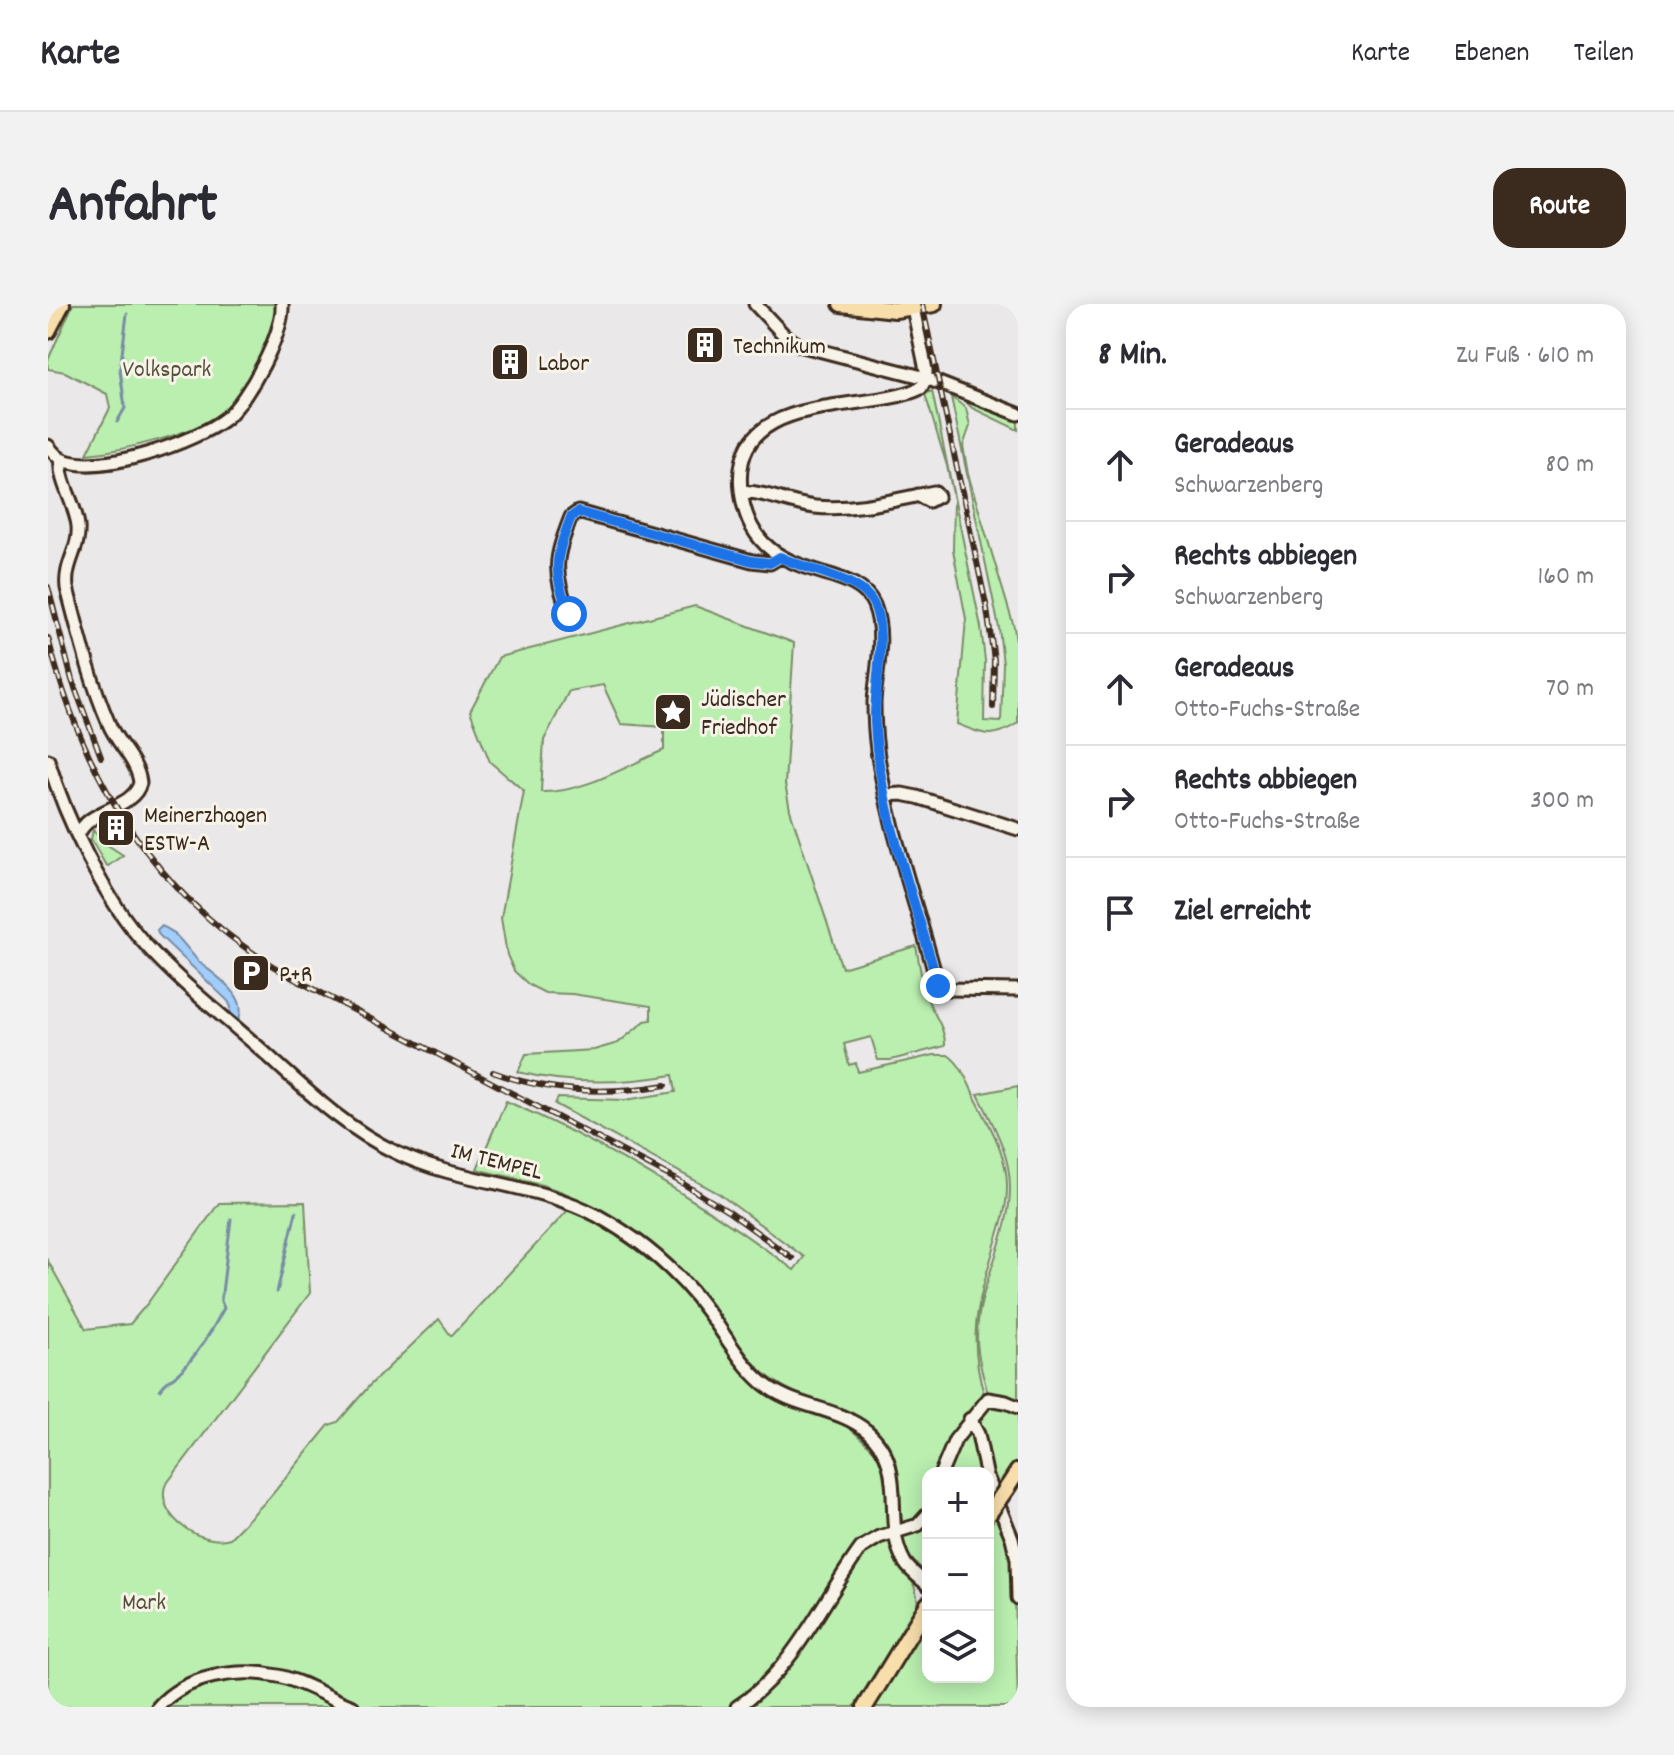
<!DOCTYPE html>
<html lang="de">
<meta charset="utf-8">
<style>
body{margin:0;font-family:Dekko,sans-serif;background:#f2f2f3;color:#2b2b33}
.controls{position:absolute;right:24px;bottom:24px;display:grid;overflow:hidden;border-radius:16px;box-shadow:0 4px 20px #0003}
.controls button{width:72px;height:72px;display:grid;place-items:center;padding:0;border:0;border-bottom:2px solid #e1e1e2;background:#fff;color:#2b2b33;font:40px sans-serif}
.stop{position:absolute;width:24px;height:24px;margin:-18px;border:6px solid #1a73e8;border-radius:50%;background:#fff}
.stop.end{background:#1a73e8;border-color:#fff;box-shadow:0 2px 8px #0008}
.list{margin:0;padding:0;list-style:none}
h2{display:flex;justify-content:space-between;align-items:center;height:104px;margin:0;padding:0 32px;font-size:34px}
h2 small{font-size:26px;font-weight:400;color:#7c7c81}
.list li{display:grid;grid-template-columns:52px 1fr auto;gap:24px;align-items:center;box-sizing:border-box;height:112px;padding:0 32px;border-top:2px solid #e1e1e2}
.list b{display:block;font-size:30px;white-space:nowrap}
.list p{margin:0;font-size:26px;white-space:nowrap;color:#7c7c81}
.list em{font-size:26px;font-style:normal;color:#7c7c81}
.icon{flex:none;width:44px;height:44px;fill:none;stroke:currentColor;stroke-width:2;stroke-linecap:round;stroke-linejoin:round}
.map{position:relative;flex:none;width:970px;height:1403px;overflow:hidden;border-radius:24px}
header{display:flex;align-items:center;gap:48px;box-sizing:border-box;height:112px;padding:0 40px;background:#fff;border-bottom:2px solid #e1e1e2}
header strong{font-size:38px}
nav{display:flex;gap:44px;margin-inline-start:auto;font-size:28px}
.intro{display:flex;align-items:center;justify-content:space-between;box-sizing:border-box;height:192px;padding:0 48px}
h1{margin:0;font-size:56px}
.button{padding:20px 36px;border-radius:24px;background:#3b2a1e;color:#fff;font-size:28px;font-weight:700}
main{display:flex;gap:48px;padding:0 48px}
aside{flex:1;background:#fff;border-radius:24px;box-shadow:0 4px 20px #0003}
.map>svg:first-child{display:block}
.green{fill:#baefb0;stroke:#7a8c67;stroke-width:2;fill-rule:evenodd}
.water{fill:#a0cdfb;stroke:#788ca3;stroke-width:2}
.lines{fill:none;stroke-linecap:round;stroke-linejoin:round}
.stream{stroke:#788ca3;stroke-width:3}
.minor-casing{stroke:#3b2a1e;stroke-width:17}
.major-casing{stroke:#3b2a1e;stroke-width:20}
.minor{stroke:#f7f3e8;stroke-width:11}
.major{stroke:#f8deab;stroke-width:14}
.rail-casing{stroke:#3b2a1e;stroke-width:6}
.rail{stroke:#f7f3e8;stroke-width:3;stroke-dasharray:9;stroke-linecap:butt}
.major-bridge-casing{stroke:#3b2a1e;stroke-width:20;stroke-linecap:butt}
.major-bridge{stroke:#f8deab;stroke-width:14}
.route{stroke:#1a73e8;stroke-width:10}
.labels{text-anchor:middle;stroke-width:6;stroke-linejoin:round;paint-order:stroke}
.poi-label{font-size:24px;fill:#3b2a1e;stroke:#f7f3e8;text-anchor:start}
.park-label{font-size:24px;fill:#54513b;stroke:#f7f3e8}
.street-label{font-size:24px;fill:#3b2a1e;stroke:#f7f3e8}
</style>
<header>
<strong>Karte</strong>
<nav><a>Karte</a><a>Ebenen</a><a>Teilen</a></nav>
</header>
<div class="intro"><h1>Anfahrt</h1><a class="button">Route</a></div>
<main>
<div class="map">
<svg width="970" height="1403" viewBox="0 0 970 1403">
<rect width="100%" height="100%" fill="#eae8e9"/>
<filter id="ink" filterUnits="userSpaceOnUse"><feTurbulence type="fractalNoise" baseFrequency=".0125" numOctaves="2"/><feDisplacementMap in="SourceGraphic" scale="16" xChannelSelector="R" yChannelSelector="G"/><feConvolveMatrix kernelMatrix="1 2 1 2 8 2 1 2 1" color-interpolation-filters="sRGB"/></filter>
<g filter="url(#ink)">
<path class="green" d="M25 0H230C230 19 221 35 212 52 203 71 191 94 174 108 148 130 73 147 39 150L62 104 59 90 17 68 0 65V56Z
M884 87 933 323 937 357 936 417 953 418 955 360 951 324 903 93 918 104 922 122 915 142 920 170 966 323 970 353V419C943 436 938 431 909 420L918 315 905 246 906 195 899 162 877 90Z
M914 94 970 114V126L924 104Z
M647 302 746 339 737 480 742 506 794 664 868 642C871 657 873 673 877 688 882 707 898 722 897 742L843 756H830L823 733 796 740 801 761 808 759 810 768 886 751H900C915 761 921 782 929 797 943 824 960 853 959 884 959 905 952 924 946 944 929 1002 919 1034 937 1094L899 1139 891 1169H880C880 1192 881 1204 863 1219H856L854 1216C851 1200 853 1182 849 1167 829 1093 758 1110 713 1066 688 1043 673 1010 650 984 609 935 549 897 488 879 468 873 448 871 429 865L458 797C560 841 657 900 746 966L756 953 670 889 507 800 510 794 577 796 628 788 625 771C572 780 522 781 470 768L478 750 546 746 570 739 597 717 603 716V702L524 690 497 689 481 681 466 667 459 651 453 614 476 487 442 458 422 407 451 353ZM555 381 573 420 616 423V446C578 462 535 489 493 488L496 436 521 387Z
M45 526 55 538 75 551 60 562 57 560 43 535Z
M970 782V1100L941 1093C935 1074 929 1052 929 1033 929 981 963 934 962 882 962 849 944 819 930 790Z
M257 898 262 989 117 1182C108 1213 154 1243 182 1234L222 1193 281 1121 290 1118 322 1081 391 1015 403 1032 521 905 558 923 597 949 614 963 647 999 710 1082 742 1101 796 1119 838 1157 842 1223 812 1242 742 1345 706 1385 708 1389C746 1363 786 1284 815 1245L832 1235H844C850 1253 873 1285 869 1301L806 1403H314L233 1370 202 1367 173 1369 133 1378 141 1383C210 1361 235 1377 298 1403H0V957L38 1025 82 1020 99 1000 171 899Z
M943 1101 970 1106V1158L952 1184 947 1186C939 1162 929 1134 934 1108Z
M921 1125 925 1127 935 1169H898L908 1143Z
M951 1208 966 1255 970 1403H825L880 1315V1373H940V1225Z
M880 1217V1265H874L862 1254 854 1233 875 1222Z"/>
<path class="water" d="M113 622C129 627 139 645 150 657 165 671 203 691 190 717L182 711 183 703 180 697 111 631 109 626Z"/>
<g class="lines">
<path class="stream" d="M69 118 77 104 72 66 79 10
M229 988 248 908
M112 1086C119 1075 128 1073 136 1064 153 1045 164 1027 176 1004L173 997 183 915"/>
<g class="minor-casing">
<path id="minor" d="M707 0 736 31 751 41 878 74 970 110
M865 4 878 66V74L873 84C818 111 682 84 693 186 704 285 806 253 826 301 838 331 828 367 826 398 826 414 827 431 829 446 841 527 870 603 890 682L899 685 970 686
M0 142C4 147 8 152 13 155 49 173 148 138 178 114 200 96 236 29 234 0
M13 155C10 177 28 200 30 222 32 245 16 259 19 284 31 330 42 376 61 420 69 440 90 457 92 479 85 506 39 504 30 532
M693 187C718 188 742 200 767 203 807 207 847 196 886 188L890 192 881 197 870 191
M521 310C505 265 506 257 523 213L530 208 704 257 722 259 732 253
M0 456C18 515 56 595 98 641 134 681 177 713 217 749 258 786 298 825 349 849 413 880 483 877 550 912 593 936 631 968 660 1008 678 1032 692 1059 715 1079 745 1104 788 1102 819 1127 863 1165 832 1217 857 1259 863 1268 872 1274 880 1281
M837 491 854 490 869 493 970 525
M922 1115 930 1130 938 1169
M893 1169 907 1136 940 1095 958 1098 970 1103
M940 1175 964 1234 969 1255 970 1294
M110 1403C138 1371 190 1364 230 1372 255 1377 280 1394 305 1403
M689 1403C745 1367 775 1296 813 1244L831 1233 870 1221 880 1210"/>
</g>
<g class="major-casing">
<path id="major" d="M793 0 847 6 886 0
M0 27 14 0
M959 1184 970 1167
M817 1403 880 1300"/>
</g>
<use href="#minor" class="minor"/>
<use href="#major" class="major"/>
<g class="rail-casing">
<path id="rail" d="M874 0 939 305 946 356 945 403
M0 283 24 376 53 453
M0 334C37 480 110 597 243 673L629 876 681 908 744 954
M445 768C501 789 559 791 618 781"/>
</g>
<use href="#rail" class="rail"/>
<g class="major-bridge-casing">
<path id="major-bridge" d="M940 1211 959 1184"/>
</g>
<use href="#major-bridge" class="major-bridge"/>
</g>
</g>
<g class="lines" filter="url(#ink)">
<path class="route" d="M521 310C505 264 506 258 523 213L530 208 704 257 722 259 732 253C756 265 805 273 821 293 843 319 825 386 827 419 831 510 868 595 890 682"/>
</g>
<defs>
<g id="building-square" transform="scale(2)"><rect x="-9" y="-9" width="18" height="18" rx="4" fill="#3b2a1e" stroke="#f7f3e8"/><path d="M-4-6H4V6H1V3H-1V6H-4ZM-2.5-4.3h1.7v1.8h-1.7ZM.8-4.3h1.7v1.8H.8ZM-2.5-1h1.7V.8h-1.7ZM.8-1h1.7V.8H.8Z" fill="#fff"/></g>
<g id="sight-square" transform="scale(2)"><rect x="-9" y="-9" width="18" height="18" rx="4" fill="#3b2a1e" stroke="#f7f3e8"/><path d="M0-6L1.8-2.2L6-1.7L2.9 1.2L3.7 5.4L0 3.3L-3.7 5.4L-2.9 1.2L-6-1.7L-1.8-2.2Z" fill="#fff"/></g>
<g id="parking-square" transform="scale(2)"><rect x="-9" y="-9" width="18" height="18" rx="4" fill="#3b2a1e" stroke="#f7f3e8"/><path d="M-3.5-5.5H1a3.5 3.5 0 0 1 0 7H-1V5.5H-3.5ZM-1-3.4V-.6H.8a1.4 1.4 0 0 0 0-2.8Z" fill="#fff"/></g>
</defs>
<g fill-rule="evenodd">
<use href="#building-square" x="657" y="41"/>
<use href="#building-square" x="462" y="58"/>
<use href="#sight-square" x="625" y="408"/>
<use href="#building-square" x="68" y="524"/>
<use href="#parking-square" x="203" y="669"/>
</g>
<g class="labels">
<g class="poi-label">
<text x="685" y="49">Technikum</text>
<text x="490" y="66">Labor</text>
<text x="653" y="402">Jüdischer<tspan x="653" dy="28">Friedhof</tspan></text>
<text x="96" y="518">Meinerzhagen<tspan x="96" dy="28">ESTW-A</tspan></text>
<text x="231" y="677">P+R</text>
</g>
<g class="park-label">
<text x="119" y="72">Volkspark</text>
<text x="96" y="1305">Mark</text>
</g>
<g class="street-label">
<text transform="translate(449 856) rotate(14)" y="8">IM TEMPEL</text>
</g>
</g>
</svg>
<div class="controls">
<button>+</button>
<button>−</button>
<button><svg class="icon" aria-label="layers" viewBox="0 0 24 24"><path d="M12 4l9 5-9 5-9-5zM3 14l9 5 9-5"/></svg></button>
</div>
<div class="stop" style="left:521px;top:310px"></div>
<div class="stop end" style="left:890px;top:682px"></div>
</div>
<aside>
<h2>8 Min.<small>Zu Fuß · 610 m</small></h2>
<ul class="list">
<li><svg class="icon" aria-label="ahead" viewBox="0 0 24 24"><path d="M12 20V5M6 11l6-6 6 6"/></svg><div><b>Geradeaus</b><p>Schwarzenberg</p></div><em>80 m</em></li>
<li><svg class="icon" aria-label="right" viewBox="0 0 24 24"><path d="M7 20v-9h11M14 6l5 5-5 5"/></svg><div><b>Rechts abbiegen</b><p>Schwarzenberg</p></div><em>160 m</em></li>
<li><svg class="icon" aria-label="ahead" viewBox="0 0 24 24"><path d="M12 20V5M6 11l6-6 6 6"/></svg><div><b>Geradeaus</b><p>Otto-Fuchs-Straße</p></div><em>70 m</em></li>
<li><svg class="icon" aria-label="right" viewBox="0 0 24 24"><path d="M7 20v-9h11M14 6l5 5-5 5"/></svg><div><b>Rechts abbiegen</b><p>Otto-Fuchs-Straße</p></div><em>300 m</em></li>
<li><svg class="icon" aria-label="arrive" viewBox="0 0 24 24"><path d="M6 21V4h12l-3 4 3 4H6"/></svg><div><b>Ziel erreicht</b></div></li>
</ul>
</aside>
</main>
